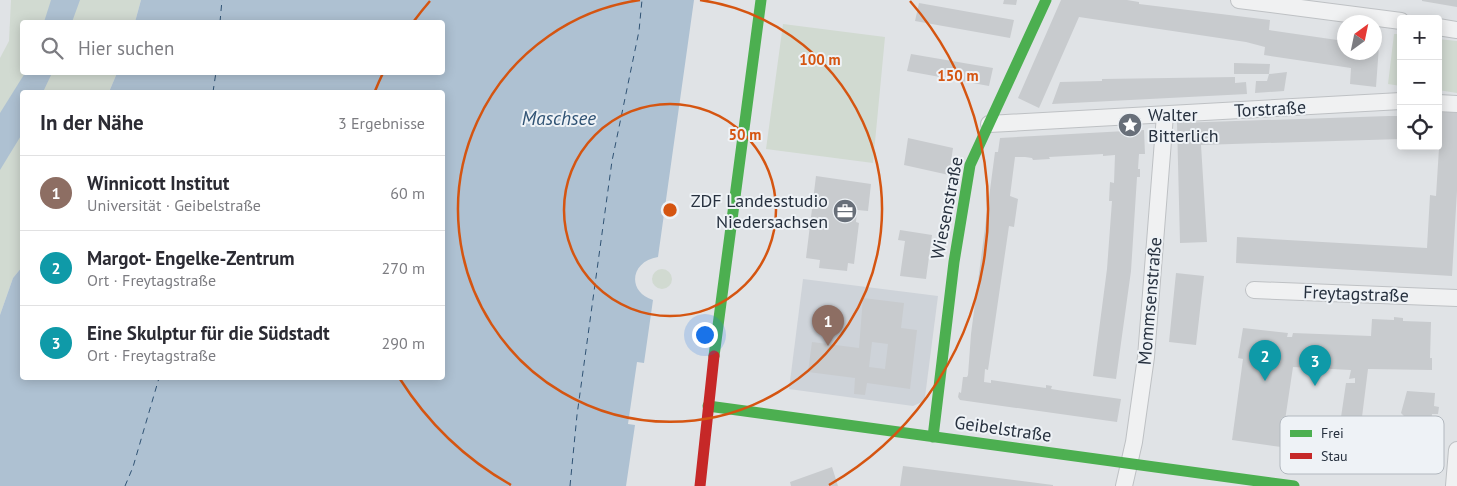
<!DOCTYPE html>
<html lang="de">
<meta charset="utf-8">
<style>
body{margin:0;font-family:"PT Sans",sans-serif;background:#f7f7f7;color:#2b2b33}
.controls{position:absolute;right:15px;top:15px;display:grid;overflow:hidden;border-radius:5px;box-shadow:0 2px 12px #0003}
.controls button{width:45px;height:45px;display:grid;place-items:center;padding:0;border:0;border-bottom:1px solid #e1e1e2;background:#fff;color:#2b2b33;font:25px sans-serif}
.compass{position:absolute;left:1337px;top:15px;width:45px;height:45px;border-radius:50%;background:#fff;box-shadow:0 2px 12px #0003;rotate:33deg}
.you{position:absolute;left:704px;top:334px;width:18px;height:18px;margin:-12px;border:4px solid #fff;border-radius:50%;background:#1a73e8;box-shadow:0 0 0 8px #1a73e833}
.badge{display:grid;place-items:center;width:32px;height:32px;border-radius:50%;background:#db2777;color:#fff;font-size:16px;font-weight:700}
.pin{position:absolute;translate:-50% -41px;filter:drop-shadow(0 1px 2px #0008)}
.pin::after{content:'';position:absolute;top:26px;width:18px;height:15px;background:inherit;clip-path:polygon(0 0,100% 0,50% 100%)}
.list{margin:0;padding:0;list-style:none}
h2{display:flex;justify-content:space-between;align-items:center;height:65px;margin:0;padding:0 20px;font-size:21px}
h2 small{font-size:16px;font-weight:400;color:#7c7c81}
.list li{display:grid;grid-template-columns:32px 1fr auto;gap:15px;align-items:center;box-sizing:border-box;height:75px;padding:0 20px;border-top:1px solid #e1e1e2}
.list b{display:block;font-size:19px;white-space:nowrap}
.list p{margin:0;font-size:16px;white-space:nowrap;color:#7c7c81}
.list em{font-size:16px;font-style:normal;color:#7c7c81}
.icon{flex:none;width:28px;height:28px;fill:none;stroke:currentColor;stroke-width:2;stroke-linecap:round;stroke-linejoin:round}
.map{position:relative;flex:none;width:1457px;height:486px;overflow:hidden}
.search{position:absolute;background:#fff;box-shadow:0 2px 12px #0003;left:20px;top:20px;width:425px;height:55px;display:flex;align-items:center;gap:12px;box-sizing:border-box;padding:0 18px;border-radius:5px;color:#7c7c81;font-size:19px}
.panel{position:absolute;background:#fff;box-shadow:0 2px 12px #0003;left:20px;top:90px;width:425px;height:290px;border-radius:5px}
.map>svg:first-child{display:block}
.built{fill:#ced3d9}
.green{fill:#d1dad1}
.water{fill:#aec1d2}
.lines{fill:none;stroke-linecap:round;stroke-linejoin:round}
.ferry{stroke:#305374;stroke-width:1;stroke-dasharray:6 5;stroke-linecap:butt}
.building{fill:#c8cbce;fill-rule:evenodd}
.street-casing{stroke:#bec1c4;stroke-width:18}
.street{stroke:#f0f1f2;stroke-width:16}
.fast{stroke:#4caf50;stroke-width:11}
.jam{stroke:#c62828;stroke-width:11}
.ring{fill:none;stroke:#d55511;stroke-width:2.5}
.labels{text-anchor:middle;stroke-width:4;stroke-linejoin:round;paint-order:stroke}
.street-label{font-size:18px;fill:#27313f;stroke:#eef2f6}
.poi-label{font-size:18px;fill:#27313f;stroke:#eef2f6;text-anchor:start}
.water-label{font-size:19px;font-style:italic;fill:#305374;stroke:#eef2f6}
.key{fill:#eef2f6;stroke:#b2b8bf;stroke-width:1}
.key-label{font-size:14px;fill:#27313f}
.centre{fill:#d55511;stroke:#eef2f6;stroke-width:2.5}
.ring-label{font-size:15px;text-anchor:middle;font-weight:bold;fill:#d55511;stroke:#eef2f6;stroke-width:4;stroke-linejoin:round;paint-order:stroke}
</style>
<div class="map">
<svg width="1457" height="486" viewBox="0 0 1457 486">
<rect width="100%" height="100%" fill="#e0e3e6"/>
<path class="built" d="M803 279 938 296 925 397 922 402 913 406 789 389Z"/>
<path class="green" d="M11 0H141L135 22H22V72L117 73 109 92H22V267L13 278 0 315V58L9 41Z
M783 24 885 37 873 163 766 149Z
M1394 34H1401V86L1388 84Z
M1438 39 1457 41V93L1438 90Z
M652 279a10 10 0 1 1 20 0a10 10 0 1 1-20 0Z"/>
<path class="water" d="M51 0H80L72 22H44Z
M141 0H694L658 257C631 261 626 291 653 300L644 363 637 362 628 424 635 425 626 486H0V315L13 278 22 267V378H442V92H109L117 73 442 72V22H135Z
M25 73H52L43 92H22V134L0 170V113Z"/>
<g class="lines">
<path class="ferry" d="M220 22 222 0
M213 92 216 72
M125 486 133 467 159 378
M570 486 577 415 612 161 639 31 642 0"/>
</g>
<path class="building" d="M1004 0H1017L1016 5 1003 4Z
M1061 0H1127L1139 2V4L1270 20 1269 30 1344 41V52H1374V31L1380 32 1376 87 1350 84 1351 68 1264 55 1265 47 1246 42 1079 17 1039 108 1018 98Z
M1422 0H1457V7L1422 1Z
M919 3 1014 20 1010 38 915 21Z
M911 54 993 68 989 86 907 71Z
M1234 63 1270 64 1269 74H1234Z
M1287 72 1284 91 1255 93 1256 81H1267L1269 74Z
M1235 77V83L1246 82 1247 94 1052 104 1060 82 1102 81V79Z
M1438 110 1457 111V191L1452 276 1236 263 1237 237 1427 248 1430 195 1436 196 1440 132Z
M1389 116H1401V139L1201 145 1207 242 1180 243 1177 123Z
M1144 130 1145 154H1139L1138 169H1140V177H1137L1131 271 1116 379 1093 376 1107 269 1112 201H1109L1110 182 1114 183 1115 155 1103 156V154L1049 157 1050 159 1033 160 1032 158 1025 157H1015L1010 196 1018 199 1014 227 1009 226 988 370 985 369 984 382 991 383V380L1046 388V385L1052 386 1051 389 1064 391 1121 399 1117 422 960 400 958 397 959 392 961 393 963 377H967L968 375 971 334 995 152H998L1000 138Z
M908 138 953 148 949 175 904 165Z
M816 176 871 184 868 211 857 210 856 222 859 223 854 264 848 263 847 271 819 268 820 260 806 258ZM838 207 854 209 852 222 837 220Z
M900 230 932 235 926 279 900 276 905 241 898 240Z
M1176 273 1204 276 1196 345 1169 342Z
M863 298 904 303 901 328 917 330 910 389 867 383 865 395 854 394 855 378 808 372 812 342 859 348ZM872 342 888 344 885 369 869 367Z
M1394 317 1403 318V321L1431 322 1430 358H1432V370L1368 369 1360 433 1339 431 1346 383H1355V378L1349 379 1351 370 1293 367 1281 447 1232 440 1243 359 1238 358 1243 328 1288 333 1287 337H1292L1293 333 1371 336 1372 319 1394 320Z
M1407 391 1435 393 1434 406 1439 407 1438 414H1432L1428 455H1424L1420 450 1417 453 1423 460 1422 463 1417 467 1413 461 1412 465 1403 464 1404 460 1385 458 1390 422 1403 423 1404 416 1401 413Z
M903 466 1053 485V486H900Z
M832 467 838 486H791L790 482Z"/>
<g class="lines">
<g class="street-casing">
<path id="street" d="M1239 0 1401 21
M1438 27 1457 30
M1438 103 1457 104
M989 124 1401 101
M1254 290 1457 298
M1124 486 1134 442 1146 357 1165 115
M1454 486 1457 450"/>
</g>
<use href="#street" class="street"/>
<path class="fast" d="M714 356 761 0
M708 406 1294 486
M933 437 954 262 970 165 1046 0"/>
<path class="jam" d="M700 486 714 356"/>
</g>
<g class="ring">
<circle cx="670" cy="210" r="106"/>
<path d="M700 0A212 212 0 1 1 640 0"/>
<path d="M511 485A318 318 0 0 1 400 379M375 91A318 318 0 0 1 383 73M414 21A318 318 0 0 1 430 1M910 1A318 318 0 0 1 829 485"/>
</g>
<defs>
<g id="sight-disc" transform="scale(1.25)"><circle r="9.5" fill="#686f79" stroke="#eef2f6"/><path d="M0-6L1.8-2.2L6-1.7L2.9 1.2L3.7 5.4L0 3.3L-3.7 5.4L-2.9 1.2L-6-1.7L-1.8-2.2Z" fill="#fff"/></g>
<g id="office-disc" transform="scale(1.25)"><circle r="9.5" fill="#686f79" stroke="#eef2f6"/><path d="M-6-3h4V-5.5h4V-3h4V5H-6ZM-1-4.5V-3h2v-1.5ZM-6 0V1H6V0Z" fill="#fff"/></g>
</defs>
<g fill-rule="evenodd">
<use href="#sight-disc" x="1130" y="125"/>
<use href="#office-disc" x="845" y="211"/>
</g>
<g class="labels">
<g class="street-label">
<text transform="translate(1270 109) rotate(-3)" y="6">Torstraße</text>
<text transform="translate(947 208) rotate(-79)" y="6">Wiesenstraße</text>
<text transform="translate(1356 294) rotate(2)" y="6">Freytagstraße</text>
<text transform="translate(1150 301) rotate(-85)" y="6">Mommsenstraße</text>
<text transform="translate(1003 429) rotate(8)" y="6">Geibelstraße</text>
</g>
<g class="poi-label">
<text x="1148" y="121">Walter<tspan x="1148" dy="21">Bitterlich</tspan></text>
<text x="828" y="207" text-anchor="end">ZDF Landesstudio<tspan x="828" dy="21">Niedersachsen</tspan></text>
</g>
<g class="water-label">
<text x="559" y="125">Maschsee</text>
</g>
</g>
<rect x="1280" y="416" width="164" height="58" rx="8" class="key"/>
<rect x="1290" y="430" width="22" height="7" fill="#4caf50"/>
<rect x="1290" y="453" width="22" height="6" fill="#c62828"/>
<g class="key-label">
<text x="1321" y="438">Frei</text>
<text x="1321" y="461">Stau</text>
</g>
<circle cx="670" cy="210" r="8" class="centre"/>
<g class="ring-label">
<text x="820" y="65">100 m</text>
<text x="958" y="81">150 m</text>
<text x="745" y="140">50 m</text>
</g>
</svg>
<div class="controls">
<button>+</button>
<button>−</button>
<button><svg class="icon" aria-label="locate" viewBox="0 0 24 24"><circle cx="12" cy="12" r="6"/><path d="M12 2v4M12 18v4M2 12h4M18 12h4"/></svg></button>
</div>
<svg class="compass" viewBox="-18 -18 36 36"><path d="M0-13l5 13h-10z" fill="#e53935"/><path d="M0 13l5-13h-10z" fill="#7c7c81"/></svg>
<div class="you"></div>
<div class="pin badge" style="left:828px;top:346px;background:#8d6e63">1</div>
<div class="pin badge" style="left:1265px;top:381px;background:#0f9aa8">2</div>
<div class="pin badge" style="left:1315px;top:386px;background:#0f9aa8">3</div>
<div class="search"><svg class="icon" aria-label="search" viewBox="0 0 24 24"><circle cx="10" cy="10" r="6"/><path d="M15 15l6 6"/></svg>Hier suchen</div>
<section class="panel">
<h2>In der Nähe<small>3 Ergebnisse</small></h2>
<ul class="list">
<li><span class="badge" style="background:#8d6e63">1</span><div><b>Winnicott Institut</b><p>Universität · Geibelstraße</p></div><em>60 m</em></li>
<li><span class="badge" style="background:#0f9aa8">2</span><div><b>Margot- Engelke-Zentrum</b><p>Ort · Freytagstraße</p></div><em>270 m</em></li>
<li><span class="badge" style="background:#0f9aa8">3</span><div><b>Eine Skulptur für die Südstadt</b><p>Ort · Freytagstraße</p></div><em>290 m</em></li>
</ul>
</section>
</div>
